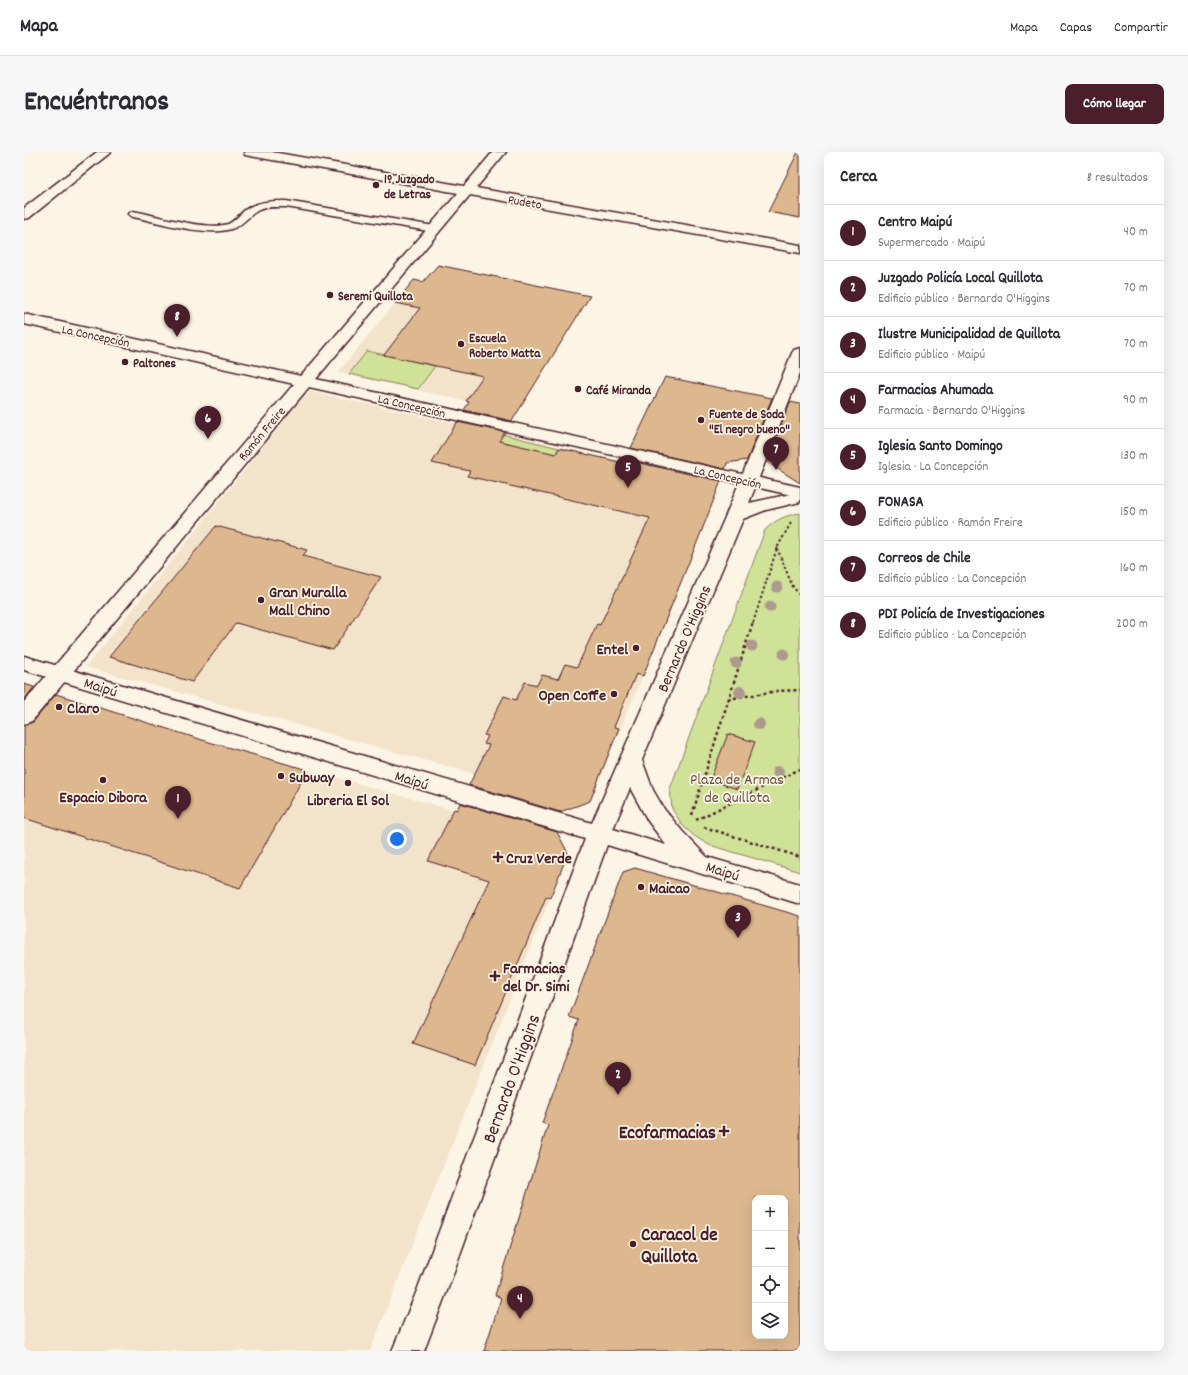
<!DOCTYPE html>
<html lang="es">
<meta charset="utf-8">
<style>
body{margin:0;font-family:Dekko,sans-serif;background:#f7f7f7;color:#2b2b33}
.controls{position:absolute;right:12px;bottom:12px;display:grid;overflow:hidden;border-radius:8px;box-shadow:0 4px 16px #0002}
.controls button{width:36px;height:36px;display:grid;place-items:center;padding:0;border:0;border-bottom:1px solid #e1e1e2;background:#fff;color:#2b2b33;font:20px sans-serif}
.you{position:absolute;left:373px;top:687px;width:14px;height:14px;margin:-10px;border:3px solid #fff;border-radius:50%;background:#1a73e8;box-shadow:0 0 0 6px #1a73e833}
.badge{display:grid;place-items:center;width:26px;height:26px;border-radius:50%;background:#4a1f2b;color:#fff;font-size:13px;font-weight:700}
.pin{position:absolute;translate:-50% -33px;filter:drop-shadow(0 1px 2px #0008)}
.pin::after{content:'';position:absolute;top:21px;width:14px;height:12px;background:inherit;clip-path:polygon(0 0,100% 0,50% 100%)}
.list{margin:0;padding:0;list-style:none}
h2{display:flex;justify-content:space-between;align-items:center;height:52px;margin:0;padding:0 16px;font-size:17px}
h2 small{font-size:13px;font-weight:400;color:#7c7c81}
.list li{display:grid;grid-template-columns:26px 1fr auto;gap:12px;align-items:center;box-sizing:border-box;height:56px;padding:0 16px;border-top:1px solid #e1e1e2}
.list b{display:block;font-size:15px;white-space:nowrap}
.list p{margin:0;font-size:13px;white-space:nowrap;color:#7c7c81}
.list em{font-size:13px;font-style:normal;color:#7c7c81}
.icon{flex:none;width:22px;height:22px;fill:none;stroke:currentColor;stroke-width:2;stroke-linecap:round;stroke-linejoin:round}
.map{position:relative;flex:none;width:776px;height:1199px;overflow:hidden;border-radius:8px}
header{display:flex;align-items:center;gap:24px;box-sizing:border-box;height:56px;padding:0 20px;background:#fff;border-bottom:1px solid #e1e1e2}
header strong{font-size:19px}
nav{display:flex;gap:22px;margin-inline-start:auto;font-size:14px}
.intro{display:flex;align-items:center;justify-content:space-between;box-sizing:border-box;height:96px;padding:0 24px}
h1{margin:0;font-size:28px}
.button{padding:10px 18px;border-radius:8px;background:#4a1f2b;color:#fff;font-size:14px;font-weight:700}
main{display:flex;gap:24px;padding:0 24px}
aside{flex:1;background:#fff;border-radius:8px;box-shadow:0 4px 16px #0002}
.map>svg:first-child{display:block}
.built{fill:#f3e3cb}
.green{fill:#cfe297;stroke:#8c8061}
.building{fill:#ddb88e;stroke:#4a1f2b;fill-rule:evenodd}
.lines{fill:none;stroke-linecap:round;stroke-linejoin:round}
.lane-casing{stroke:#4a1f2b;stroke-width:3}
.street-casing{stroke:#4a1f2b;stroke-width:3}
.secondary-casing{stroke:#4a1f2b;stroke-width:3}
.path-far1{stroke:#4a1f2b;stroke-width:2;stroke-dasharray:2.5 2.5;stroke-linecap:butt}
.path{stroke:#4a1f2b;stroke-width:2.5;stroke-dasharray:3 3;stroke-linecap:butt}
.lane{fill:#fcf5e5;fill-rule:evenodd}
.street{fill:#fcf5e5;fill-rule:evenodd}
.secondary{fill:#fcf5e5;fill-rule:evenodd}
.tree{fill:#ac9a8e}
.poi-dot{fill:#4a1f2b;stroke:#fcf5e5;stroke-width:1.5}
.labels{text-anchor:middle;stroke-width:3.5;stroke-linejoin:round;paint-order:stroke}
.far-poi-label{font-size:13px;font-weight:bold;fill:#4a1f2b;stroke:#fcf5e5;text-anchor:start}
.far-street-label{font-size:13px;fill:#4a1f2b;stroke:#fcf5e5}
.poi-label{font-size:16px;font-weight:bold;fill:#4a1f2b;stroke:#fcf5e5;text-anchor:start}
.street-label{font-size:16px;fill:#4a1f2b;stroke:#fcf5e5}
.park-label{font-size:16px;fill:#6b5046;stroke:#fcf5e5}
.near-street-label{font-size:19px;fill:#4a1f2b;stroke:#fcf5e5}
.near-poi-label{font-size:19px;font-weight:bold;fill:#4a1f2b;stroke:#fcf5e5;text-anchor:end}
</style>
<header>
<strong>Mapa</strong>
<nav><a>Mapa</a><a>Capas</a><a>Compartir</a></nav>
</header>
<div class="intro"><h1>Encuéntranos</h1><a class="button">Cómo llegar</a></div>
<main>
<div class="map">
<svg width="776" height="1199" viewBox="0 0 776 1199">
<rect width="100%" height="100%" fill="#fcf5e5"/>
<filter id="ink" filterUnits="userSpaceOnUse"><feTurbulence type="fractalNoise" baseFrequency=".025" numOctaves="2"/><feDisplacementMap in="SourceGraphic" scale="8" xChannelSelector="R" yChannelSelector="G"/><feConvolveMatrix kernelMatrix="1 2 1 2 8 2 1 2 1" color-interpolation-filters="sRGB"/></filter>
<g filter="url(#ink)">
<path class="built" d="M371 151 420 160 493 261 314 220Z
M284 239 470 280 695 332 638 478 566 649 451 622 62 515Z
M34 543 185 590 537 688 544 701 346 1199H0V585Z"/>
<path class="green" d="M343 199 411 214 394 237 325 222Z
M470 280 535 296 512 340 465 287Z
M776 361V720L685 693 670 684 659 674 648 657 646 637 741 378C751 368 762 363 776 361Z"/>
<path class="building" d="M774 0H776V66L744 60Z
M414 113 566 144 488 269 440 258 445 250 442 249 459 224 360 203 396 156 371 151 390 128 399 130Z
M641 225 748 246 723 308 703 311 701 317 607 296Z
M766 250 776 252V331L743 310Z
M433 270 481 280 475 289 532 302 535 296 600 311 602 308 697 329 678 378 619 524 612 522 590 575 595 576 566 649 536 660 445 633 465 593 460 592 464 584 460 583 480 544 492 548 501 530 513 533 518 523 534 527 541 512 553 515 573 472 576 473 626 366 443 324 446 319 408 311Z
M192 374 283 398 279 404 357 425 309 498 212 471 168 530 85 505Z
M0 532 10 535 0 548Z
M32 542 185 590 284 618 216 736 0 666V573L9 570Z
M704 582 731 590 713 637 686 628Z
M436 651 533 680 544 701 526 746 522 745 451 913 389 892 465 728 404 709 430 657 433 658Z
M611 716 776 764V1199H460L477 1146 471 1143 524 973 518 971 555 868 545 865 599 720ZM731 1046H761V1184H731Z"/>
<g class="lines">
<g class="lane-casing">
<path id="lane" d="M262 49 410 74 415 77 410 80 262 55C253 55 243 54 235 58 224 63 219 74 207 77 181 85 135 70 109 65L104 62 109 59C131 63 183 79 204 72 211 69 215 63 221 58 232 49 248 49 262 49Z"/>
</g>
<g class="street-casing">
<path id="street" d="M73 0H87L5 66 0 67V56Z
M776 196V221L725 351 776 340V350L742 358 719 367 618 608 629 638 640 657 658 679 683 705 776 732V752L583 693 424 1136 400 1199H368L394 1136 561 687 0 518V504L568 671 702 363 768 201 770 198ZM606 636 624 669 642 693 589 677Z"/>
</g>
<g class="secondary-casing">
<path id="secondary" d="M220 0H248L440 34 469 0H482L452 36 776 93V101L446 43 292 227 776 335V345L285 235 8 569 0 572V550L270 232 0 172V162L277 224 434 41 226 4 221 3Z"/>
</g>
<path class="path-far1" d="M753 396 768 433 776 444
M729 471 753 396 768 369"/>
<path class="path" d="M704 547 753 539 776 538
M668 663 729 470
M672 668 776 617
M680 675 776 705"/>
<use href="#lane" class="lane"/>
<use href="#street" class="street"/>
<use href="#secondary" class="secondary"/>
</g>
<g class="tree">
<circle cx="753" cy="435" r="5.5"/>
<circle cx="746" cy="455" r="5.5"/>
<circle cx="728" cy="494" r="5.5"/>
<circle cx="760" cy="502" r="5.5"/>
<circle cx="712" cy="511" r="5.5"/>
<circle cx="716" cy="540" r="6"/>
<circle cx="735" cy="572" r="6"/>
<circle cx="754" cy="620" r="6"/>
</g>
</g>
<g class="poi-dot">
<circle cx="352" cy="33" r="4"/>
<circle cx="306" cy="143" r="4"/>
<circle cx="437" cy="192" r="4"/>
<circle cx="101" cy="210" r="4"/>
<circle cx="554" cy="237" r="4"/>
<circle cx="677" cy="268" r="4"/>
<circle cx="237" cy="448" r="4"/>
<circle cx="612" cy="496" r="4"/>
<circle cx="590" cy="542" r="4"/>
<circle cx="35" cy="555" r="4"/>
<circle cx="257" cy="624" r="4"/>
<circle cx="79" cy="628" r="4"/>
<circle cx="324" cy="631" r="4"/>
<path d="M472 699h4v4h4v4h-4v4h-4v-4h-4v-4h4z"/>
<circle cx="617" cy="735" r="4"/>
<path d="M469 818h4v4h4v4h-4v4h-4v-4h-4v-4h4z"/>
<path d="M698 973h4v4h4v4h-4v4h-4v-4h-4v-4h4z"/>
<circle cx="609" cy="1092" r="4"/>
</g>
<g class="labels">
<g class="far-poi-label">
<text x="360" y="31">1º Juzgado<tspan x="360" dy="15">de Letras</tspan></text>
<text x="314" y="148">Seremi Quillota</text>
<text x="445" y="190">Escuela<tspan x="445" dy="15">Roberto Matta</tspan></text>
<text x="109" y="215">Paltones</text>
<text x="562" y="242">Café Miranda</text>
<text x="685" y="266">Fuente de Soda<tspan x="685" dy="15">"El negro bueno"</tspan></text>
</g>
<g class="far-street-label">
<text transform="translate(501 49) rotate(10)" y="5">Pudeto</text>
<text transform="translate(72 183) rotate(12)" y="5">La Concepción</text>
<text transform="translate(388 253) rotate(13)" y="5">La Concepción</text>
<text transform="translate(237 281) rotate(-50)" y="5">Ramón Freire</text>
<text transform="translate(704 324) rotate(13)" y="5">La Concepción</text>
</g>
<g class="poi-label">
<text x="245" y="445">Gran Muralla<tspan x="245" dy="18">Mall Chino</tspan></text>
<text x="604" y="502" text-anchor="end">Entel</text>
<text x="582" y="548" text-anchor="end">Open Coffe</text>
<text x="43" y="561">Claro</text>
<text x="265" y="630">Subway</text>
<text x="79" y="650" text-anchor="middle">Espacio Dibora</text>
<text x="324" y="653" text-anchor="middle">Libreria El Sol</text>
<text x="482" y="711">Cruz Verde</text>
<text x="625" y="741">Maicao</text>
<text x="479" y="821">Farmacias<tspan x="479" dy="18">del Dr. Simi</tspan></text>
</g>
<g class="street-label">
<text transform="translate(659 486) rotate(-67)" y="6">Bernardo O'Higgins</text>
<text transform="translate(77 534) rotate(17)" y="6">Maipú</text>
<text transform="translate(388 627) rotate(17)" y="6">Maipú</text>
<text transform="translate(699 718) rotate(17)" y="6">Maipú</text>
</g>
<g class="park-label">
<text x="713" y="632">Plaza de Armas<tspan x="713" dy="18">de Quillota</tspan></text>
</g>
<g class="near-street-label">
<text transform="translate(486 926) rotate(-70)" y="7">Bernardo O'Higgins</text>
</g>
<g class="near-poi-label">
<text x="692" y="986">Ecofarmacias</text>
<text x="617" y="1088" text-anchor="start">Caracol de<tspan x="617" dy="22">Quillota</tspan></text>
</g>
</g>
</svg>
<div class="controls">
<button>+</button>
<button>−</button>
<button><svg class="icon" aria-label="locate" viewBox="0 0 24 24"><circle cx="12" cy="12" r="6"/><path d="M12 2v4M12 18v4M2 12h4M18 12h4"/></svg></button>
<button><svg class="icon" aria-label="layers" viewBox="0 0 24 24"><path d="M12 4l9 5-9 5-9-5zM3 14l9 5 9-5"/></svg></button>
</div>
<div class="you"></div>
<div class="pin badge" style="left:154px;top:667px">1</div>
<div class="pin badge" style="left:594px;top:943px">2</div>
<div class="pin badge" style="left:714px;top:786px">3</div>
<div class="pin badge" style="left:496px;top:1167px">4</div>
<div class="pin badge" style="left:604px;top:336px">5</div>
<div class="pin badge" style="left:184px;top:287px">6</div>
<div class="pin badge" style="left:752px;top:318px">7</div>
<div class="pin badge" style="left:153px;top:185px">8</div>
</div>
<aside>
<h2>Cerca<small>8 resultados</small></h2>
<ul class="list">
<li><span class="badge">1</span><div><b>Centro Maipú</b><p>Supermercado · Maipú</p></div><em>40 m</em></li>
<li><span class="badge">2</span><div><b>Juzgado Policía Local Quillota</b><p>Edificio público · Bernardo O'Higgins</p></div><em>70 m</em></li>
<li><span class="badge">3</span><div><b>Ilustre Municipalidad de Quillota</b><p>Edificio público · Maipú</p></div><em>70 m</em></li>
<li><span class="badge">4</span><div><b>Farmacias Ahumada</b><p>Farmacia · Bernardo O'Higgins</p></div><em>90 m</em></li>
<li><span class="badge">5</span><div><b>Iglesia Santo Domingo</b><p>Iglesia · La Concepción</p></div><em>130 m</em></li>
<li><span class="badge">6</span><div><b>FONASA</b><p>Edificio público · Ramón Freire</p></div><em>150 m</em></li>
<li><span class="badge">7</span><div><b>Correos de Chile</b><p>Edificio público · La Concepción</p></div><em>160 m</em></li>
<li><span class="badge">8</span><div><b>PDI Policía de Investigaciones</b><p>Edificio público · La Concepción</p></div><em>200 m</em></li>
</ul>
</aside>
</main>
